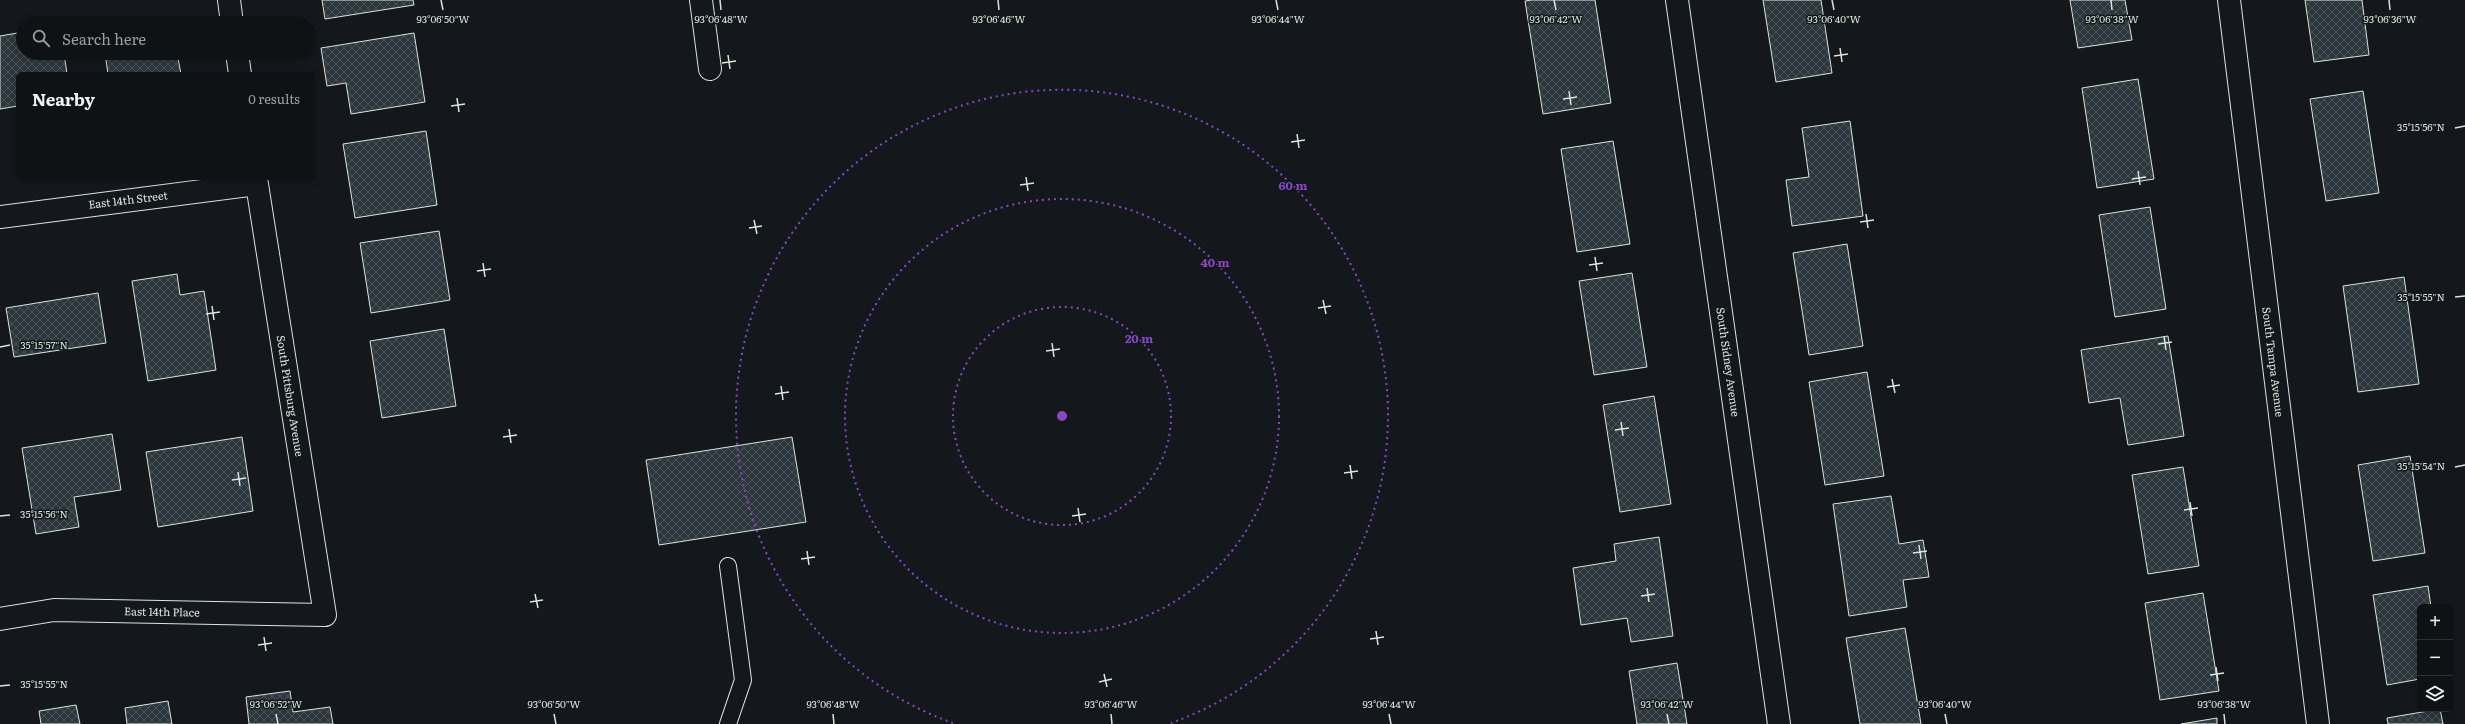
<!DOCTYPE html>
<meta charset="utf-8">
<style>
body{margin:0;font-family:Literata,serif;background:#1d2022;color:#f1f3f6}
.controls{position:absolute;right:12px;bottom:12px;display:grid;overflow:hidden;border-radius:6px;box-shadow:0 2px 6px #0003}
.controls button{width:36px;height:36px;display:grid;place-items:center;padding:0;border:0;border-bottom:1px solid #2f3234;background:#0f1215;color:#f1f3f6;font:20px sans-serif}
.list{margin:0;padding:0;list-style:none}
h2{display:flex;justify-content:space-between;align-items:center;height:52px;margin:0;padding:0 16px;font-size:17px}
h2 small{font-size:13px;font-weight:400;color:#9b9ea0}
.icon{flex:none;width:22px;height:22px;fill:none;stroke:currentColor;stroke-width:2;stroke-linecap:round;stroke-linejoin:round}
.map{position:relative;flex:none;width:2465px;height:724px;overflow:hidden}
.search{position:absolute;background:#0f1215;box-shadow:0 2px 6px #0003;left:16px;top:16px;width:300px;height:44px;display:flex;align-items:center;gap:10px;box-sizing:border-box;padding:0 14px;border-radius:22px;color:#9b9ea0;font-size:15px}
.panel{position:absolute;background:#0f1215;box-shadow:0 2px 6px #0003;left:16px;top:72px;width:300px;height:108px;border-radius:6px}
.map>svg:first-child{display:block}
.building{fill:url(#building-cross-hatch);stroke:#d8e6dc}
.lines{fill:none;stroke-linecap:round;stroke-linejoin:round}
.service-casing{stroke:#d8e6dc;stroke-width:18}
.minor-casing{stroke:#d8e6dc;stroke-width:24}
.service{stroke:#14181c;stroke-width:16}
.minor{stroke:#14181c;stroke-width:22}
.ticks{fill:none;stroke:#d8e6dc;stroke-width:1.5}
.ring{fill:none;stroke:#8948c3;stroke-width:2;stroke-dasharray:2 4}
.labels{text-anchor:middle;stroke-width:3;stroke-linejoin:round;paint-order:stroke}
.street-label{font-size:11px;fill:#d8e6dc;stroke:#14181c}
.ticks-label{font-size:10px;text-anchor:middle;fill:#d8e6dc;stroke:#14181c;stroke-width:3;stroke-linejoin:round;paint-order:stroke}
.centre{fill:#8948c3;stroke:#14181c;stroke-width:2}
.ring-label{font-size:12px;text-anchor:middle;font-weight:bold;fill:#8948c3;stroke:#14181c;stroke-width:3;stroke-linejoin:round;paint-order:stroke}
</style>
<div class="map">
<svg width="2465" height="724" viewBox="0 0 2465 724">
<defs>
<pattern id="building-cross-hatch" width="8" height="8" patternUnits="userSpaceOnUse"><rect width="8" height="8" fill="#2c363c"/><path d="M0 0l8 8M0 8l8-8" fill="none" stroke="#4a5358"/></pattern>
</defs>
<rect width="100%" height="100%" fill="#14181c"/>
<path class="building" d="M322 0H413L414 5 325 19Z
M1532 0H1595L1611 103 1543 114 1525 1Z
M1763 0H1821L1832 73 1776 82Z
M2070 0H2125L2132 40 2078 48Z
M2305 0H2362L2369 55 2314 62Z
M23 32V53H64L67 74H18V106L0 109V36Z
M414 33 425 102 351 114 346 83 327 86 321 48Z
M105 53H177L181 74H108Z
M2138 79 2154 179 2097 188 2082 88Z
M2363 91 2379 193 2326 201 2310 99Z
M1850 121 1863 216 1792 226 1786 180 1809 177 1802 128Z
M426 131 437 205 355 218 343 144Z
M1613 141 1630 244 1577 252 1561 149Z
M2150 207 2166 309 2115 317 2099 215Z
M439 231 450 300 371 313 360 243Z
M1847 244 1863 346 1809 355 1793 253Z
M1632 273 1647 367 1594 375 1579 281Z
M177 274 180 295 204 291 216 370 148 381 132 281Z
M2404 277 2419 384 2358 392 2343 286Z
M98 293 106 343 14 357 6 308Z
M444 329 456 406 382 418 370 341Z
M2168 336 2184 436 2128 445 2120 398 2089 403 2081 350Z
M1867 372 1884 476 1825 485 1809 382Z
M1654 396 1671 504 1620 512 1603 405Z
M112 434 121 490 74 497 79 527 36 534 22 448Z
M242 437 253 511 158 527 146 452Z
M792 437 806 522 659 545 646 460Z
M2410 456 2425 553 2373 561 2358 465Z
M2183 467 2199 566 2148 574 2132 475Z
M1891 496 1899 544 1923 540 1929 577 1903 580 1907 607 1849 616 1833 504Z
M1659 537 1673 636 1631 642 1627 618 1581 625 1573 568 1616 561 1614 544Z
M2428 586 2431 607H2420V679L2387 685 2373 595Z
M2203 593 2219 691 2160 700 2145 603Z
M1905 628 1921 724H1860L1846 638Z
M1677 663 1687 724H1637L1629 671Z
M290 691 293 712 330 707 333 724H249L246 697Z
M168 701 172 724H127L125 708Z
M76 705 80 724H41L39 711Z
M2440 709 2443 724H2388L2387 718Z
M2217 718V724H2181Z"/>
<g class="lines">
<g class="service-casing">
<path id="service" d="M728 566 743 680 728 724"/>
</g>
<g class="minor-casing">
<path id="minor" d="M229 0 232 23
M701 0 710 69
M1677 0 1779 724
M2229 0 2318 724
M237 53 240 74
M0 217 257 184
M0 619 54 610 325 615 256 178"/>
</g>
<use href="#service" class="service"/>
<use href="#minor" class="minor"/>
</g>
<path class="ticks" d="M441 0 443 10M720 0 721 10M998 0 999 10M1276 0 1278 10M1554 0 1556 10M1832 0 1834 10M2111 0 2112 10M2389 0 2390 10M1840 48 1842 62M728 55 730 69M1834 56 1848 54M722 63 736 61M1569 91 1571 105M457 98 459 112M1563 99 1577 97M451 106 465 104M2455 128 2465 126M1297 134 1299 148M1291 142 1305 140M2138 171 2140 185M1026 177 1028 191M2132 179 2146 177M1020 185 1034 183M1866 214 1868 228M754 220 757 234M1860 222 1874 220M749 228 762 226M1595 257 1597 271M483 263 485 277M1589 265 1603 263M477 271 491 269M2455 297 2465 296M1323 300 1326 314M212 306 214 320M1318 308 1331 306M206 314 220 312M2164 336 2166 350M1052 343 1054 357M2158 344 2172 342M0 347 10 345M1046 351 1060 349M1892 379 1895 393M781 386 783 400M1887 387 1900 385M775 394 789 392M1621 422 1623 436M509 429 511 443M1615 430 1629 428M503 437 517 435M1350 465 1352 479M2455 467 2465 465M238 472 240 486M1344 473 1358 471M232 480 246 478M2190 502 2192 516M1078 508 1080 522M2184 510 2198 508M0 516 10 515M1072 516 1086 514M1919 545 1921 559M807 551 809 565M1913 553 1927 551M801 559 815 557M1647 588 1649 602M535 594 538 608M1641 596 1655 594M530 602 543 600M1376 631 1378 645M264 637 266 651M1370 639 1384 637M258 645 272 643M2216 667 2218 681M1104 674 1107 687M2210 675 2224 673M1099 682 1112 679M0 686 10 685M276 714 278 724M554 714 556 724M833 714 834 724M1111 714 1112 724M1389 714 1391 724M1667 714 1669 724M1945 714 1947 724M2224 714 2225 724"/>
<g class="ring">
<circle cx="1062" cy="416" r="109"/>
<circle cx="1062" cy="416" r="217"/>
<path d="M953 723A326 326 0 1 1 1171 723"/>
</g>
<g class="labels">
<g class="street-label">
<text transform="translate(128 200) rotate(-7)" y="4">East 14th Street</text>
<text transform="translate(1728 362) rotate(82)" y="4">South Sidney Avenue</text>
<text transform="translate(2273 362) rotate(83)" y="4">South Tampa Avenue</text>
<text transform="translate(290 396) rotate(81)" y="4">South Pittsburg Avenue</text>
<text transform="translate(162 612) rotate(1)" y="4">East 14th Place</text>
</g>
</g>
<g class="ticks-label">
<text x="443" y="23">93°06'50"W</text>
<text x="721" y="23">93°06'48"W</text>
<text x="999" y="23">93°06'46"W</text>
<text x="1278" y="23">93°06'44"W</text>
<text x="1556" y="23">93°06'42"W</text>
<text x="1834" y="23">93°06'40"W</text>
<text x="2112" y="23">93°06'38"W</text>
<text x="2390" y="23">93°06'36"W</text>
<text x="2421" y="131">35°15'56"N</text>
<text x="2421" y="301">35°15'55"N</text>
<text x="44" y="349">35°15'57"N</text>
<text x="2421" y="470">35°15'54"N</text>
<text x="44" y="518">35°15'56"N</text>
<text x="44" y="688">35°15'55"N</text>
<text x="276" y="708">93°06'52"W</text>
<text x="554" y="708">93°06'50"W</text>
<text x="833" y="708">93°06'48"W</text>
<text x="1111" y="708">93°06'46"W</text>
<text x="1389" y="708">93°06'44"W</text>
<text x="1667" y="708">93°06'42"W</text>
<text x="1945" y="708">93°06'40"W</text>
<text x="2224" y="708">93°06'38"W</text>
</g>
<circle cx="1062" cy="416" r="6" class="centre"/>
<g class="ring-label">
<text x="1293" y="190">60 m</text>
<text x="1215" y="267">40 m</text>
<text x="1139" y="343">20 m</text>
</g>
</svg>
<div class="controls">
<button>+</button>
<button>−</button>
<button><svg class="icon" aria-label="layers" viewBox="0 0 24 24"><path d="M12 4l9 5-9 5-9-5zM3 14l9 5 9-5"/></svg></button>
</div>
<div class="search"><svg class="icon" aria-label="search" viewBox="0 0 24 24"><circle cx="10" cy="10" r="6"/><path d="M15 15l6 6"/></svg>Search here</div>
<section class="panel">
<h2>Nearby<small>0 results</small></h2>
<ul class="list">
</ul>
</section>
</div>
